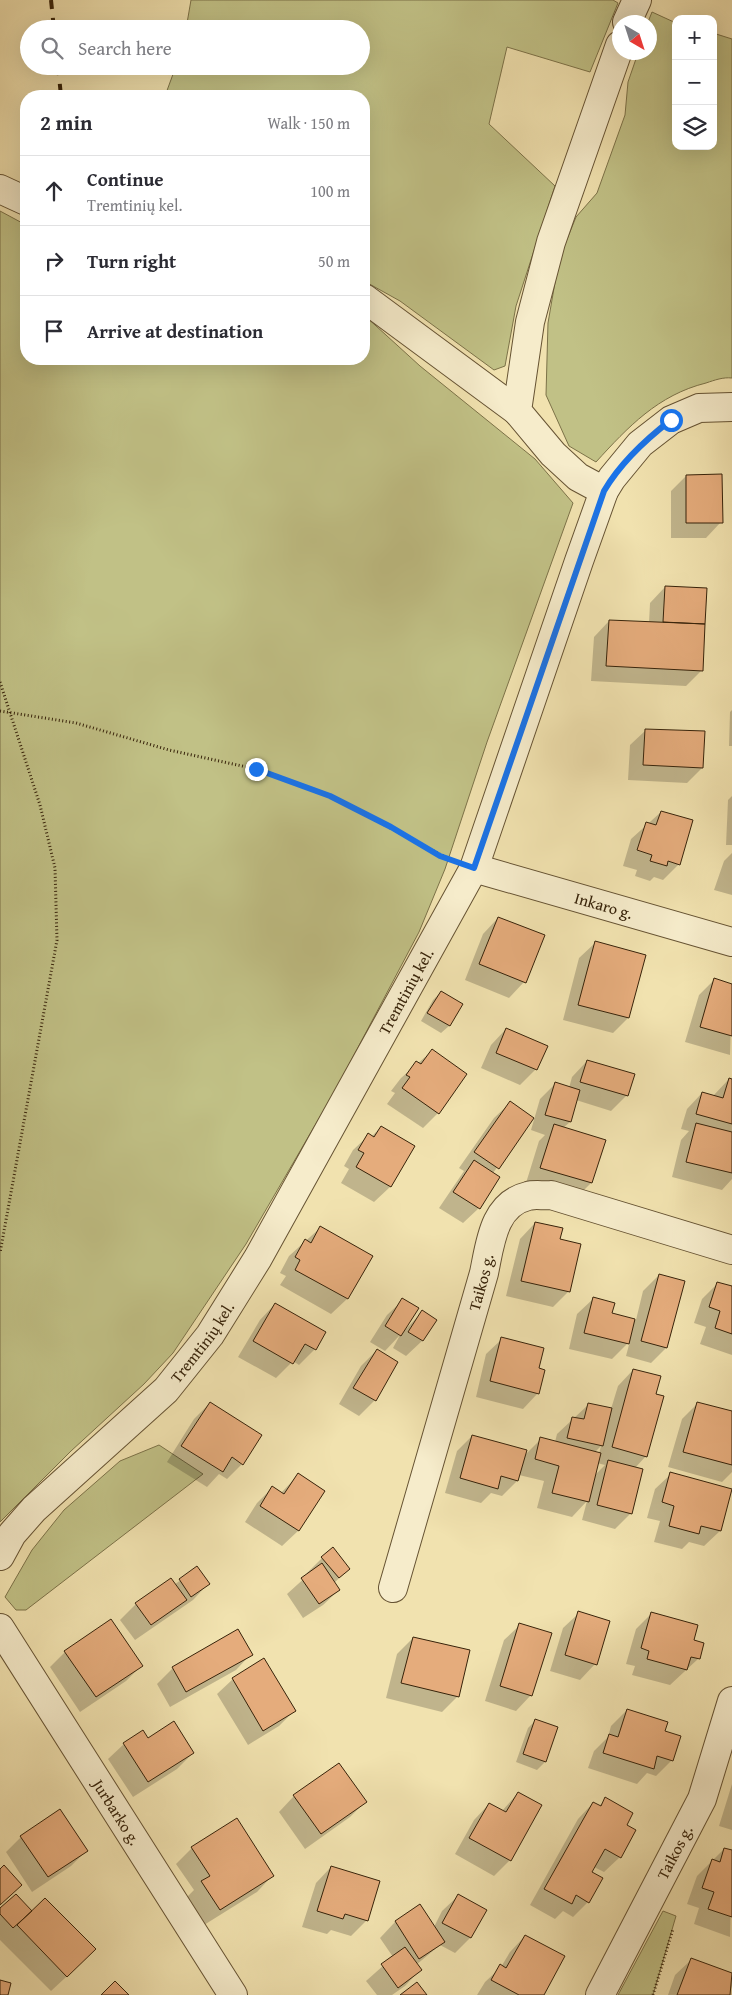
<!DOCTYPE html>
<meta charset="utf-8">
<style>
body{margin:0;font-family:"Gentium Book Plus",serif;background:#f7f7f7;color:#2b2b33}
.controls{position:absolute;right:15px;top:15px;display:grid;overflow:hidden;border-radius:10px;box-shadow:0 5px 20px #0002}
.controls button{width:45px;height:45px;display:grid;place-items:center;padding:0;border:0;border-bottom:1px solid #e1e1e2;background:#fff;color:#2b2b33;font:25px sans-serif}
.compass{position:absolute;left:612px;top:15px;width:45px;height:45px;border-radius:50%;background:#fff;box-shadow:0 5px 20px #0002;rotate:141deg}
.stop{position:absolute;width:15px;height:15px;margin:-11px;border:4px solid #1a73e8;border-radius:50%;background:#fff}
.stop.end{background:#1a73e8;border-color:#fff;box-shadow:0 1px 5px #0008}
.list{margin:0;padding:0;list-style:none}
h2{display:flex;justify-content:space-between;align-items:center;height:65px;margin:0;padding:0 20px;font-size:21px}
h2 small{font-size:16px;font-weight:400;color:#7c7c81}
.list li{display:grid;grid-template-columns:32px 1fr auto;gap:15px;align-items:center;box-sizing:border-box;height:70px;padding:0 20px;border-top:1px solid #e1e1e2}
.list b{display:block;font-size:19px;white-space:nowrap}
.list p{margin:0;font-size:16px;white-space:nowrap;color:#7c7c81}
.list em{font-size:16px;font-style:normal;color:#7c7c81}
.icon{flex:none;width:28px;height:28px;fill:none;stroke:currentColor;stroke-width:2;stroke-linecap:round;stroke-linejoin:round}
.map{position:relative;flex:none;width:732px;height:1995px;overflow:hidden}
.search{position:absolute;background:#fff;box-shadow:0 5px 20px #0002;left:20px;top:20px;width:350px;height:55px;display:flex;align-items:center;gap:12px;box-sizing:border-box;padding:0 18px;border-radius:28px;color:#7c7c81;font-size:19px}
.panel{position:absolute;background:#fff;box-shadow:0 5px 20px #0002;left:20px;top:90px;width:350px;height:275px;border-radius:20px}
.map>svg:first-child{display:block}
.green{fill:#c1c186;stroke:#7c7248}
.shadow{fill:#0003;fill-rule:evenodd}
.building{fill:#e5ac7c;stroke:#37230a}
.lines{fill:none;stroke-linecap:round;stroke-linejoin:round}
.minor-casing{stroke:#665333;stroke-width:30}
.path{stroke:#37230a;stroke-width:3;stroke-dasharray:1 2.5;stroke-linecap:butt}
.minor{stroke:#f6eccb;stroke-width:28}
.rail{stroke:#37230a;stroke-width:4;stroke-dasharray:9 9;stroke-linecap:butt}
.route{stroke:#1a73e8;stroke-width:6}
.labels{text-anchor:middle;stroke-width:5;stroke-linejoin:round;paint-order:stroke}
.street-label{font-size:16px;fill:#37230a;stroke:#f6eccb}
</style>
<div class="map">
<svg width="732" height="1995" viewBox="0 0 732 1995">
<rect width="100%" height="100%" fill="#f1e2af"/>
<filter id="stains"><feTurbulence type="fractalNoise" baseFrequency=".004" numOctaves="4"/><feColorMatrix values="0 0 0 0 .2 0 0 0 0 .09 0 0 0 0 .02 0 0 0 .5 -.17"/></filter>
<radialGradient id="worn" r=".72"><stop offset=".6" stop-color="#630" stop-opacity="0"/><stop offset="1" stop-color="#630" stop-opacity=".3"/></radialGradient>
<path class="green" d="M191 0H613L618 3 590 72 507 47 489 124 555 186 516 306 505 366 494 370 400 301 364 281V96H165L176 66H361V29H186Z
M652 12 676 23V146H713V33L732 39V378C723 377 715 380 706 383 658 395 628 427 596 462L569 446 546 395 548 323 559 259 576 217 597 193 625 115 628 82 638 53 650 52 648 22Z
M0 211 26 225V359H364V315L420 366 535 459 573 503 487 742 445 869 419 932 335 1091 246 1244 173 1353 144 1384 71 1451 0 1522Z
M159 1445 203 1474 26 1610H16L5 1597 32 1550 64 1510 120 1461Z
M663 1911 676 1916 653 1995H618Z"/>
<path class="shadow" d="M686 476 721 522 706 538H671V491Z
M665 587 705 589 701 671 686 686 591 681 594 637 609 621 649 623 650 603Z
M732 710V746H729L730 712Z
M646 730 702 768 687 783 628 780 630 745Z
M732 796V845H726L728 800Z
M661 812 679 864 663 880 654 877 650 881 635 876 637 870 623 866 631 839Z
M732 853V895L714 890 724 861Z
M498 918 524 982 509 998 465 980 483 934Z
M595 943 645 956 628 1018 613 1033 563 1020 579 958Z
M714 980 732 985 730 1055 685 1042 699 995Z
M441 992 461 1004 449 1026 441 1033 421 1021 433 1000Z
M506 1029 536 1069 520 1085 481 1068 491 1045Z
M432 1051 438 1113 423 1128 387 1104 395 1093 391 1091 401 1078Z
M587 1061 627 1095 611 1111 576 1100 570 1122 563 1128 604 1141 591 1183 576 1198 526 1183 539 1141 545 1135 531 1130 540 1099 555 1084 569 1088 572 1077Z
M729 1079 732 1080V1179L722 1190 672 1177 681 1140 689 1131 681 1129 687 1109 702 1093 713 1096Z
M510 1103 533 1118 493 1173 479 1208 463 1223 439 1208 464 1171 459 1168 494 1118Z
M381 1127 413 1146 390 1187 374 1202 341 1183 349 1169 344 1166 353 1150 369 1135 371 1137Z
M535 1223 559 1240 569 1291 553 1307 506 1296 520 1239Z
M320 1228 371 1256 347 1299 331 1314 280 1285 286 1276 280 1273 289 1256Z
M659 1275 666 1348 651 1363 626 1356 630 1341 612 1359 569 1349 577 1314 593 1299 611 1314 636 1320 643 1291Z
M718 1283 732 1288V1355L700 1344 706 1327 694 1323 702 1299Z
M403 1300 406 1329 422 1312 435 1320 422 1341 406 1356 393 1348 400 1335 385 1351 370 1342 387 1315Z
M275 1304 315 1349 299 1365 293 1361 276 1378 238 1357 260 1320Z
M502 1339 538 1369V1393L523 1409 476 1397 486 1354Z
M377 1350 375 1400 359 1416 339 1404 361 1366Z
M633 1370 654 1395 646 1456 635 1468 631 1513 615 1529 582 1520 587 1501 572 1517 537 1508 544 1481 519 1475 517 1481 502 1496 491 1493 481 1503 445 1493 457 1451 472 1436 525 1455 541 1439 555 1442 557 1434 589 1404 611 1409 618 1386ZM601 1446 599 1454 595 1452ZM597 1463 605 1465 594 1476Z
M210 1403 242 1464 227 1479 219 1474 207 1487 167 1462 194 1419Z
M698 1403 732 1413V1472L722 1482 668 1467 682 1419Z
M671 1474 720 1531 704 1546 689 1542 682 1549 654 1542 660 1521 647 1518 655 1489Z
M298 1475 324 1491 298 1531 282 1546 245 1522 257 1503 272 1488 281 1493Z
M322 1558 349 1569 334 1583 339 1590 323 1605 303 1618 287 1594 308 1575 307 1573Z
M197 1568 208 1584 193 1600 135 1640 120 1620 136 1604 174 1585Z
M579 1613 595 1664 580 1680 550 1671 563 1628Z
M651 1614 693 1641 703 1644 698 1659 670 1685 632 1675 635 1666 626 1664 636 1629Z
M520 1625 531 1695 516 1711 485 1701 504 1640Z
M413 1638 458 1696 442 1712 386 1698 397 1654Z
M65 1652 141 1666 126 1681 80 1712 50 1667Z
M251 1654 236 1670 170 1707 157 1684 173 1668Z
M233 1679 294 1711 279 1726 248 1745 217 1694Z
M627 1710 664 1731 679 1737 671 1761 656 1776 647 1773 637 1784 588 1768 594 1751 608 1737 611 1726Z
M536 1720 557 1728 545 1762 537 1770 516 1762 528 1728Z
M147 1740 193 1753 177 1769 133 1797 108 1759 124 1744Z
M732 1784V1830L719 1826Z
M518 1793 510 1860 494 1876 455 1854 474 1820 489 1804 502 1811Z
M294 1796 365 1802 350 1817 305 1849 279 1812Z
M606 1799 625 1826 620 1857 604 1872 594 1867 591 1872 588 1902 573 1917 563 1911 555 1919 530 1905 578 1819 593 1803 599 1806Z
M21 1837 86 1851 71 1866 32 1892 6 1852Z
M192 1848 272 1876 257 1892 204 1925 187 1897 194 1890 176 1864Z
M724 1849 732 1852 730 1937 694 1924 699 1908 687 1904 697 1876Z
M331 1867 367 1920 351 1936 331 1930 327 1934 302 1927 316 1883Z
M458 1896 485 1910 470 1938 455 1953 440 1945 416 1965 420 1970 405 1986 392 1995H377L366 1981 393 1957 380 1938 395 1922 420 1906 434 1927 442 1911Z
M0 1909 32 1912 79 1965 51 1991 0 1940Z
M525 1936 542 1995H477L485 1982 501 1967 510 1952Z
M691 1960 732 1974V1986L729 1995H668L675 1975Z"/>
<path class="building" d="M722 474 723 523H686V475Z
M665 586 707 588 705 624 663 622Z
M609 620 705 624 703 671 606 666Z
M645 729 705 731 703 768 643 765Z
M661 811 693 820 680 865 668 861 667 866 650 861 652 855 637 850 646 822 656 825Z
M498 917 545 935 526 983 479 964Z
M595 941 646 955 629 1018 578 1005Z
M714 978 732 984V1036L700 1027Z
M441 991 463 1004 450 1026 427 1013Z
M506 1028 548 1046 537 1070 496 1053Z
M432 1049 467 1074 439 1114 402 1088 410 1077 406 1075 416 1061 421 1064Z
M587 1060 635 1074 628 1096 580 1082Z
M729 1078 732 1079V1124L696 1114 702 1092 723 1098Z
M555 1082 580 1090 571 1122 545 1115Z
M510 1101 534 1118 499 1169 474 1152Z
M696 1123 732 1132V1173L686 1162Z
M554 1124 606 1140 592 1183 540 1168Z
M381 1126 415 1146 391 1187 356 1167 364 1153 358 1150 368 1133 374 1137Z
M474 1160 500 1177 480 1209 453 1192Z
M535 1222 563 1228 560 1239 581 1244 570 1292 521 1281Z
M320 1226 373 1256 348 1299 295 1270 300 1260 295 1257 305 1239 311 1243Z
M659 1274 685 1281 667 1348 641 1341Z
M717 1282 732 1286V1334L715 1328 720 1311 709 1307Z
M593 1297 615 1303 612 1313 635 1319 629 1344 584 1333Z
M402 1298 419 1308 401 1336 385 1326Z
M275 1303 326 1332 316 1350 305 1344 293 1364 253 1341Z
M422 1310 437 1320 423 1341 408 1332Z
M501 1337 544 1348 539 1368 545 1370 539 1394 490 1381Z
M377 1349 398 1362 376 1401 353 1388Z
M633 1369 661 1376 656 1394 664 1396 647 1457 612 1447Z
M210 1402 262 1435 243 1465 232 1457 223 1472 181 1446Z
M697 1402 732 1411V1465L683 1452Z
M588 1403 612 1408 603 1446 567 1438 572 1417 584 1419Z
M472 1435 527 1450 518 1481 501 1476 498 1489 460 1478Z
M540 1437 601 1453 589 1502 552 1493 559 1466 535 1459Z
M608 1460 643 1469 632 1514 597 1505Z
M670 1472 732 1489 721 1531 701 1526 699 1534 669 1526 674 1506 662 1502Z
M298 1473 325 1491 299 1531 260 1506 272 1486 284 1494Z
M333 1547 350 1569 339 1578 321 1557Z
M322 1563 340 1590 319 1604 301 1578Z
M197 1566 210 1584 191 1597 179 1579Z
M171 1578 187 1600 151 1625 135 1603Z
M578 1611 610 1621 597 1665 565 1655Z
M651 1612 698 1625 694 1640 704 1643 700 1659 691 1657 687 1670 647 1659 649 1651 641 1648Z
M111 1619 143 1666 96 1697 64 1651Z
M519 1623 552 1633 532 1696 500 1686Z
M238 1629 253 1655 186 1692 172 1667Z
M413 1637 470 1650 459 1697 401 1683Z
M264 1658 296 1711 263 1731 232 1678Z
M627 1709 668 1722 665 1731 681 1736 673 1761 657 1756 654 1769 603 1753 609 1734 618 1737Z
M535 1719 558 1727 546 1762 523 1754Z
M174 1721 194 1753 148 1782 123 1743 143 1730 148 1738Z
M339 1763 367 1802 321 1834 293 1795Z
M518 1792 542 1805 511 1861 469 1838 489 1803 506 1812Z
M605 1797 633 1813 627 1825 636 1830 621 1858 605 1849 592 1872 603 1878 589 1903 576 1895 572 1904 544 1889 593 1802 601 1806Z
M60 1809 88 1851 48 1877 20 1836Z
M237 1818 274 1876 220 1910 201 1881 210 1876 191 1847Z
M724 1848 732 1850V1917L708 1909 714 1892 702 1888 712 1859 720 1862Z
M4 1865 22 1885 0 1905V1869Z
M331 1866 380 1881 368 1921 345 1914 343 1919 317 1911Z
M16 1894 32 1911 13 1928 0 1914V1908Z
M458 1894 487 1910 471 1938 442 1923Z
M45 1898 96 1949 67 1977 17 1925Z
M420 1904 445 1942 419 1959 395 1921Z
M525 1935 565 1956 544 1995H519L491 1980 500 1964 506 1968Z
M405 1947 422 1970 398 1988 381 1964Z
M691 1958 732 1973 730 1995H677Z
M0 1980 11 1983 8 1995H0Z
M115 1981 129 1995H101Z
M417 1982 427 1995H400Z"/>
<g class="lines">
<g class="minor-casing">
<g id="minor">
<path d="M627 22 637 0"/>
<path d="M0 189 26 201"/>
<path d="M364 298 517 411"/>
<path d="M604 491 578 477 553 454 517 411 530 322 551 242 620 45"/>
<path id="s1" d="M474 868 732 942"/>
<path id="s2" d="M0 1556 12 1534 34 1509 166 1390 210 1335 258 1258 474 868 579 561 604 491 612 478 640 444 671 420 699 408 732 407"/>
<path id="s3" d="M393 1588 484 1273C490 1245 493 1204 528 1196 535 1194 544 1196 551 1195L732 1250"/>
<path id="s4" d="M0 1628 233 1995"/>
<path id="s5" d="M600 1995 702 1799 732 1701"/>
</g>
</g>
<path class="path" d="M0 682 40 805 55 868 57 940 0 1253
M0 711 76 723 169 750 256 769 330 796 445 857
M653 1995 673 1929"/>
<use href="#minor" class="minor"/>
<path class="rail" d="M51 0 54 29
M58 66 61 96"/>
</g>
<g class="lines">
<path class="route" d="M256 769 330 796 391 827 440 856 474 868 604 491C621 462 645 440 671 420"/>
</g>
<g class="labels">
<g class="street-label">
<text dy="6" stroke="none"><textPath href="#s1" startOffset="135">Inkaro g.</textPath></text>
<text dy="6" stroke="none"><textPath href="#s2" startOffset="702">Tremtinių kel.</textPath></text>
<text dy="6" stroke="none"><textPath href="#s3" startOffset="318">Taikos g.</textPath></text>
<text dy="6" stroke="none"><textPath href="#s2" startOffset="296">Tremtinių kel.</textPath></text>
<text dy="6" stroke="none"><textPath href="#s4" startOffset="218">Jurbarko g.</textPath></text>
<text dy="6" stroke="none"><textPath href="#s5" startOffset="161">Taikos g.</textPath></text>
</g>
</g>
<rect width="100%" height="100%" filter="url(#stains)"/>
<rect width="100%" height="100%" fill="url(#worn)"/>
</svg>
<div class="controls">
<button>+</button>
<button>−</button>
<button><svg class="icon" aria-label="layers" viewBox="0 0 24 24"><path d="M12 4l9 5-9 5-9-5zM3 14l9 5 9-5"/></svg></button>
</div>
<svg class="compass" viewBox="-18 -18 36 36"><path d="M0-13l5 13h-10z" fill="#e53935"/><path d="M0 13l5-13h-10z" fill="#7c7c81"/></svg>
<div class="stop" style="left:671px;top:420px"></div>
<div class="stop end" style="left:256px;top:769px"></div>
<div class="search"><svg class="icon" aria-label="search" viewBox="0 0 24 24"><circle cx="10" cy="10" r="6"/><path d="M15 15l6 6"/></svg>Search here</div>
<section class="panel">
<h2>2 min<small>Walk · 150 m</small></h2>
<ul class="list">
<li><svg class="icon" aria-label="ahead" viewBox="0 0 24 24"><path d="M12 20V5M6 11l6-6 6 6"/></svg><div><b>Continue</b><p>Tremtinių kel.</p></div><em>100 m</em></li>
<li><svg class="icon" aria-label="right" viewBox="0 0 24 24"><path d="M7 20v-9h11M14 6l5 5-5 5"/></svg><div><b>Turn right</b></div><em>50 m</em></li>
<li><svg class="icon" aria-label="arrive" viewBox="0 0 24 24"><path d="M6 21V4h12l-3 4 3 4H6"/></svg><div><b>Arrive at destination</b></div></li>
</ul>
</section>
</div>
